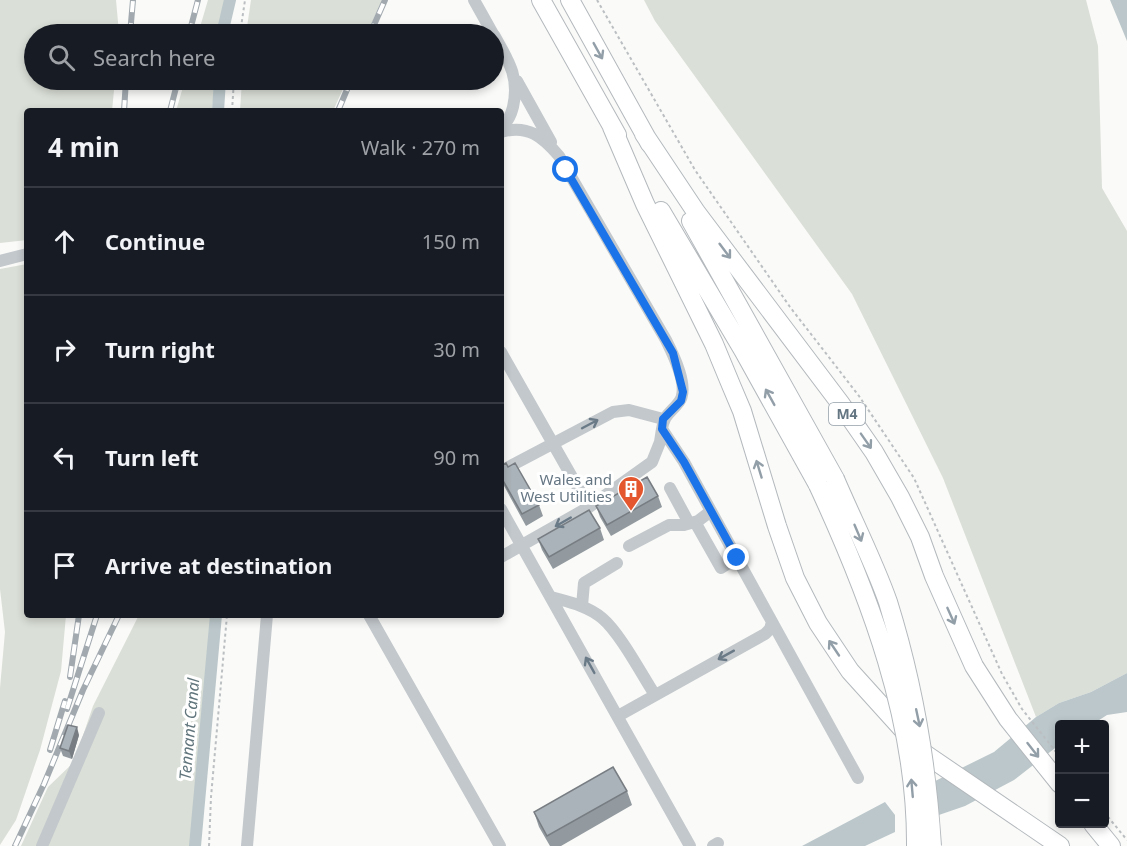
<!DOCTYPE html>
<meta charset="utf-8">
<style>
body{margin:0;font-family:"Noto Sans",sans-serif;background:#242831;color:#f1f3f6}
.controls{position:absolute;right:18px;bottom:18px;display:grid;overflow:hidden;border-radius:6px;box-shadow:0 3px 9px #0003}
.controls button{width:54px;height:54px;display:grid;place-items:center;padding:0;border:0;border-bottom:2px solid #363941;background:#171b24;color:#f1f3f6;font:30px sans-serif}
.stop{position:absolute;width:18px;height:18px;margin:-14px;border:4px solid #1a73e8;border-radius:50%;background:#fff}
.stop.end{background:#1a73e8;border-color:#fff;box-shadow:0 2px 6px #0008}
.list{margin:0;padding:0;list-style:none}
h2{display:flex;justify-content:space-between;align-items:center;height:78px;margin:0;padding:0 24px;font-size:26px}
h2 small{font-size:20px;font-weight:400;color:#9ea1a6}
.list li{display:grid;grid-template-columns:39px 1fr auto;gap:18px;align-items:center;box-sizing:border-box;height:108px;padding:0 24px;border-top:2px solid #363941}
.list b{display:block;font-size:22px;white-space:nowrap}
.list em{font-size:20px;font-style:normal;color:#9ea1a6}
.icon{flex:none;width:33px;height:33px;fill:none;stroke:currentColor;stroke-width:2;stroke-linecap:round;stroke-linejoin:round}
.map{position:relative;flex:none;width:1127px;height:846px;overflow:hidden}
.search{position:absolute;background:#171b24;box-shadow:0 3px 9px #0003;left:24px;top:24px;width:480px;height:66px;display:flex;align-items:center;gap:15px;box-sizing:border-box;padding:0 21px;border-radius:33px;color:#9ea1a6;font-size:22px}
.panel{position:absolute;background:#171b24;box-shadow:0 3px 9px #0003;left:24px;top:108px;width:480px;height:510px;border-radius:6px}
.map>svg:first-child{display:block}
.green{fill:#dadfd7}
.water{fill:#bbc7cb}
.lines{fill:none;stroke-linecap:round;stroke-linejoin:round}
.canal{stroke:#bbc7cb;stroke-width:12}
.highway-casing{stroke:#b4b9bd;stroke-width:20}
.path{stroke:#bbbfc2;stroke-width:2;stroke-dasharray:3 3;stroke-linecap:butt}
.minor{stroke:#c3c8cc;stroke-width:12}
.highway{stroke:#fff;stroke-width:18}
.rail-casing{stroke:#a2aab0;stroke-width:6}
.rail{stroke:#fff;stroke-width:4;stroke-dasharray:11;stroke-linecap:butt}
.highway-bridge-casing{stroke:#b4b9bd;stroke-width:20;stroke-linecap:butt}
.highway-bridge{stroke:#fff;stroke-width:18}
.wall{fill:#929a9f}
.shaded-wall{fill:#777d82}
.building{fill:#aab3b9;stroke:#777d82;stroke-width:1.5}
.oneway{stroke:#939fa8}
.oneway2{stroke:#6a7a87}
.route{stroke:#1a73e8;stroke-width:8}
.labels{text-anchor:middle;stroke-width:6;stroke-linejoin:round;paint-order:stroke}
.shield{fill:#fff;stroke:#939fa8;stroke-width:1.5}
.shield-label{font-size:14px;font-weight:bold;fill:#657683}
.poi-label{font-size:15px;fill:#657683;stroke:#fff;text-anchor:end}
.water-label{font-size:16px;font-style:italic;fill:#60757c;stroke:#fff}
</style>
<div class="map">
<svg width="1127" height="846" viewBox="0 0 1127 846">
<rect width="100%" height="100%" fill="#fafaf8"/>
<path class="green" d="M0 0H116L119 33 34 34V80H115L112 111H27V240L0 243Z
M208 0H225L220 34H198Z
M251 0H382L367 34H246Z
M644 0H1086L1098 46 1102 188 1127 231V673L1091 692 1059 703 1036 717 943 478 852 294 655 21Z
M185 80H215L212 111H176Z
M242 80H347L333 111H240Z
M27 264V615H66L61 671 40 750 16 820 0 845V688L5 632 0 589V269Z
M139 615H216L195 846H21L48 787 74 762 93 706Z"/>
<path class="water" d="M1110 0H1127V41Z
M1127 673V712L1107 715 1093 724H1060L1059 745 1014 780 965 806 936 816 921 788 994 752 1036 717 1059 703 1091 692Z
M885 802 895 815V832L865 846H802Z"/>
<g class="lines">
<path class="canal" d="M222 34 230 0
M218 111 220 80
M195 846 216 615"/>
<g class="highway-casing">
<path id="highway" d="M541 0 617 135
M570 0 650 144
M612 127 645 204 714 344 731 385 742 411 777 526 795 578 818 623 850 671 925 754 1060 846
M644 134 696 212 840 403 874 452 900 497 920 537 934 576 974 666 1008 719 1060 784
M661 211 743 350 818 485
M691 221 835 479
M1093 824 1111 846"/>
</g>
<path class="path" d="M597 0 695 170 790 307 859 396 914 478 1002 674 1022 709 1060 757
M240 34 245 0
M232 111 234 80
M1104 812 1127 840
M209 846 211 797 227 615"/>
<path class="minor" d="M474 0 493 34
M494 35C508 60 520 77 513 107 511 115 507 123 501 128
M517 81 551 142
M501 132C528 124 543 137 559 156L666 340C673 354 690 388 679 402 671 413 664 414 662 429L684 462 858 778
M0 261 27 254
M501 352 589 507
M501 471 613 412 629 410 663 419
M670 488 689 523
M501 509 690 846
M695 522 721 568 737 558
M629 546 669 525H684L698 521 711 511
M501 557 589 507 652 462 660 442 662 429
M551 597C569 602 588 606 602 618 620 633 642 675 655 695
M582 606 584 583 617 563
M369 615 500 846
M618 716 765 634 770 629 772 622
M42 846 99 713
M247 846 267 615
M713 846 718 843"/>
<use href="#highway" class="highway"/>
<g class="rail-casing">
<path id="rail" d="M130 34 133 0
M189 34 198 0
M370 34 385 0
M124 111 126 80
M170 111 178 80
M338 111 351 80
M70 677 79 615
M67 709 97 615
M50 750 65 701
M15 846 44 784 83 690 119 615"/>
</g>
<use href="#rail" class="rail"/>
<g class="highway-bridge-casing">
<path id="highway-bridge" d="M835 479C852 519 874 562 888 602 913 682 927 763 932 846
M818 485C870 597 917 721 916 846"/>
</g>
<use href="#highway-bridge" class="highway-bridge"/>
</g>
<path class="wall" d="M501 466 508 467 539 505 543 516 526 526 503 484 501 480Z
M658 496 662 507 611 536 600 517 596 506Z
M600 528 604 540 553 569 542 550 538 539Z
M79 735 72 759 63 756 60 748Z
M627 791 632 805 561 846H550L539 827 534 812Z"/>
<path class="shaded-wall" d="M77 727 79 735 72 759 69 751Z"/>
<path class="building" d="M506 463 508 467 515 463 539 505 522 514 501 477V466Z
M647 477 658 496 607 525 596 506Z
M589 510 600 528 549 557 538 539Z
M68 725 77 727 69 751 60 748Z
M613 767 627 791 547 836 534 812Z"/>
<defs><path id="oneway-shaft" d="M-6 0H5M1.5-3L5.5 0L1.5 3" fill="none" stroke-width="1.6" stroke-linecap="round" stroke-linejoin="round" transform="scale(1.5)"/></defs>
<g class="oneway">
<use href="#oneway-shaft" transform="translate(598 51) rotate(61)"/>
<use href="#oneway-shaft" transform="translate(725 251) rotate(53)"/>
<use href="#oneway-shaft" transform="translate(770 397) rotate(-119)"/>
<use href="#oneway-shaft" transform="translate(866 441) rotate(55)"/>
<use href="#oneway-shaft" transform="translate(759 469) rotate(-107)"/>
<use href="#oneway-shaft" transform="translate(858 533) rotate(67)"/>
<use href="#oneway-shaft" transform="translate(951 616) rotate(66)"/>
<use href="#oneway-shaft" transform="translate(834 648) rotate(-124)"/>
<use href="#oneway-shaft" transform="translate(918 718) rotate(78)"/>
<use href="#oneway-shaft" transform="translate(1033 750) rotate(52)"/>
<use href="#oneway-shaft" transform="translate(912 788) rotate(-95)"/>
</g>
<g class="oneway2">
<use href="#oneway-shaft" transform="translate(590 424) rotate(-28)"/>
<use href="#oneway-shaft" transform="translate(563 522) rotate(150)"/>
<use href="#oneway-shaft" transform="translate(726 655) rotate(151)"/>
<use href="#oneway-shaft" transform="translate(590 665) rotate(-119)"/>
</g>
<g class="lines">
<path class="route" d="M566 170 673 353 683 392 681 401 663 419 662 429 684 462 737 558"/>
</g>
<defs>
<g id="building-pin" transform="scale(1.35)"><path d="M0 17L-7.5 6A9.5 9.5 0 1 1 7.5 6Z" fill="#e4572e" stroke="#fff"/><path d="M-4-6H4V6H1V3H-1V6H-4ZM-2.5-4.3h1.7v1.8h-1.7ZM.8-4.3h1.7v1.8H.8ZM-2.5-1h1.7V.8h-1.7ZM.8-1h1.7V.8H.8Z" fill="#fff"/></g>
</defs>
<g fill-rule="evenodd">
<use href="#building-pin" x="631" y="489"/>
</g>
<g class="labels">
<rect class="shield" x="829" y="403" width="36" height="22" rx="4.5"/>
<g class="shield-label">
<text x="847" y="419">M4</text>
</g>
<g class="poi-label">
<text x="612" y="485">Wales and<tspan x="612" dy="17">West Utilities</tspan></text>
</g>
<g class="water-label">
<text transform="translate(189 729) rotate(-85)" y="6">Tennant Canal</text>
</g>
</g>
</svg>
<div class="controls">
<button>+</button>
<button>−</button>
</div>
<div class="stop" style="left:566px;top:170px"></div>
<div class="stop end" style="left:737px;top:558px"></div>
<div class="search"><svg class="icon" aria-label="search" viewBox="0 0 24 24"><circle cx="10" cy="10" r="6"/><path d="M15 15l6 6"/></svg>Search here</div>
<section class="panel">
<h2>4 min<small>Walk · 270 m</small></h2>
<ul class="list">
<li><svg class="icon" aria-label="ahead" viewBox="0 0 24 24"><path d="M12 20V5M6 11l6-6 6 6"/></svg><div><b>Continue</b></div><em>150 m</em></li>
<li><svg class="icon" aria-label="right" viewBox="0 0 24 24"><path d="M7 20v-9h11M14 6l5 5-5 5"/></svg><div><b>Turn right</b></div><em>30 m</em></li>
<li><svg class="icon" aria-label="left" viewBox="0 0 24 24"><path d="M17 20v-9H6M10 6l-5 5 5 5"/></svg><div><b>Turn left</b></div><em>90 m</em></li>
<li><svg class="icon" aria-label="arrive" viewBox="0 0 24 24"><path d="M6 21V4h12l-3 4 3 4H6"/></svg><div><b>Arrive at destination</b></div></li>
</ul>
</section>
</div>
